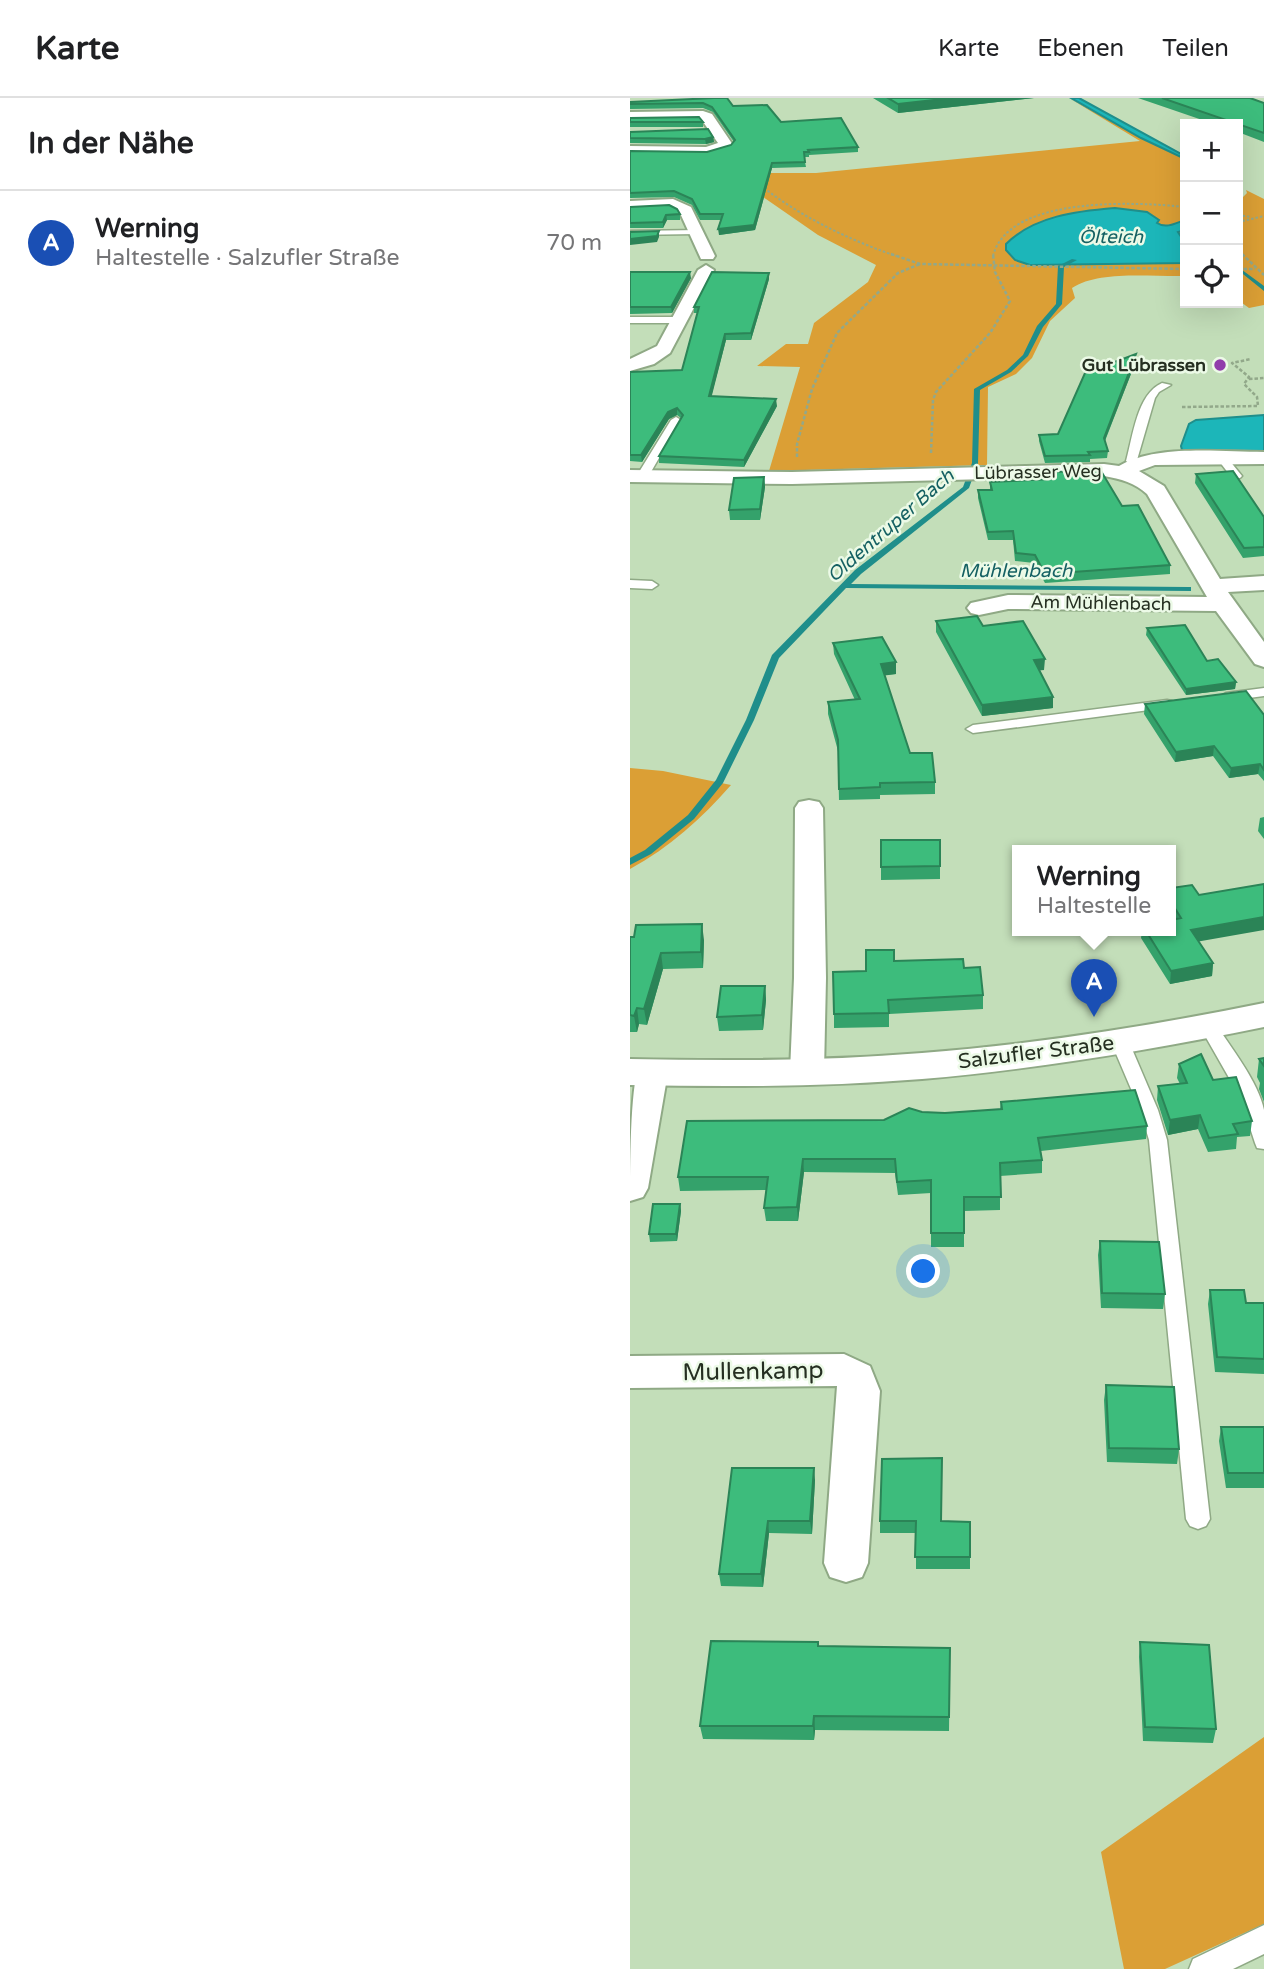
<!DOCTYPE html>
<html lang="de">
<meta charset="utf-8">
<style>
body{margin:0;font-family:"Varela Round",sans-serif;background:#f2f2f2;color:#202124}
.controls{position:absolute;right:21px;top:21px;display:grid;overflow:hidden;border-radius:0px;box-shadow:0 7px 28px #0002}
.controls button{width:63px;height:63px;display:grid;place-items:center;padding:0;border:0;border-bottom:2px solid #e0e0e0;background:#fff;color:#202124;font:35px sans-serif}
.you{position:absolute;left:294px;top:1174px;width:24px;height:24px;margin:-18px;border:5px solid #fff;border-radius:50%;background:#1a73e8;box-shadow:0 0 0 10px #1a73e833}
.badge{display:grid;place-items:center;width:46px;height:46px;border-radius:50%;background:#2563eb;color:#fff;font-size:23px;font-weight:700}
.pin{position:absolute;translate:-50% -58px;filter:drop-shadow(0 2px 4px #0008)}
.pin::after{content:'';position:absolute;top:37px;width:24px;height:21px;background:inherit;clip-path:polygon(0 0,100% 0,50% 100%)}
.popup{position:absolute;left:382px;top:747px;width:164px;height:91px;box-sizing:border-box;display:grid;place-content:center;border-radius:0px;background:#fff;filter:drop-shadow(0 2px 5px #0005);font-size:23px;white-space:nowrap;color:#757577}
.popup b{font-size:26px;color:#202124}
.popup::after{content:'';position:absolute;left:50%;top:100%;margin-left:-14px;border:14px solid transparent;border-top-color:#fff}
.list{margin:0;padding:0;list-style:none}
h2{display:flex;justify-content:space-between;align-items:center;height:91px;margin:0;padding:0 28px;font-size:30px}
h2 small{font-size:23px;font-weight:400;color:#757577}
.list li{display:grid;grid-template-columns:46px 1fr auto;gap:21px;align-items:center;box-sizing:border-box;height:105px;padding:0 28px;border-top:2px solid #e0e0e0}
.list b{display:block;font-size:26px;white-space:nowrap}
.list p{margin:0;font-size:23px;white-space:nowrap;color:#757577}
.list em{font-size:23px;font-style:normal;color:#757577}
.icon{flex:none;width:38px;height:38px;fill:none;stroke:currentColor;stroke-width:2;stroke-linecap:round;stroke-linejoin:round}
.map{position:relative;flex:none;width:634px;height:1871px;overflow:hidden}
header{display:flex;align-items:center;gap:42px;box-sizing:border-box;height:98px;padding:0 35px;background:#fff;border-bottom:2px solid #e0e0e0}
header strong{font-size:33px}
nav{display:flex;gap:38px;margin-inline-start:auto;font-size:24px}
main{display:flex}
aside{flex:1;background:#fff}
.map>svg:first-child{display:block}
.green{fill:#db9f35}
.water{fill:#1cb6b9;stroke:#1f8e8b;stroke-width:2}
.lines{fill:none;stroke-linecap:round;stroke-linejoin:round}
.stream{fill:#1f8e8b;fill-rule:evenodd}
.service-casing{stroke:#8fa985;stroke-width:3}
.minor-casing{stroke:#8fa985;stroke-width:4}
.tertiary-casing{stroke:#8fa985;stroke-width:4}
.path-far1{stroke:#92a88a;stroke-width:2;stroke-dasharray:2.5 2;stroke-linecap:butt}
.path{stroke:#92a88a;stroke-width:2.5;stroke-dasharray:3.5 2;stroke-linecap:butt}
.service{fill:#fff;fill-rule:evenodd}
.minor{fill:#fff;fill-rule:evenodd}
.tertiary{fill:#fff;fill-rule:evenodd}
.wall{fill:#34a26b}
.shaded-wall{fill:#2b8457}
.building{fill:#3dbc7c;stroke:#2b8457;stroke-width:2}
.poi-dot{fill:#913dab;stroke:#ecfae7;stroke-width:2.5}
.labels{text-anchor:middle;stroke-width:5;stroke-linejoin:round;paint-order:stroke}
.far-poi-label{font-size:18px;font-weight:bold;fill:#252f21;stroke:#ecfae7;text-anchor:end}
.far-street-label{font-size:18px;fill:#252f21;stroke:#ecfae7}
.far-water-label{font-size:19px;font-style:italic;fill:#156163;stroke:#ecfae7}
.street-label{font-size:21px;fill:#252f21;stroke:#ecfae7}
.near-street-label{font-size:24px;fill:#252f21;stroke:#ecfae7}
</style>
<header>
<strong>Karte</strong>
<nav><a>Karte</a><a>Ebenen</a><a>Teilen</a></nav>
</header>
<main>
<aside>
<h2>In der Nähe<small></small></h2>
<ul class="list">
<li><span class="badge" style="background:#1a4fb4">A</span><div><b>Werning</b><p>Haltestelle · Salzufler Straße</p></div><em>70 m</em></li>
</ul>
</aside>
<div class="map">
<svg width="634" height="1871" viewBox="0 0 634 1871">
<rect width="100%" height="100%" fill="#c3deb9"/>
<path class="green" d="M439 0 511 40 555 61V178C522 179 469 172 442 190L445 200 420 223 402 260 386 276 358 289 357 367 139 373 170 269 127 268 156 246H178L184 225 238 184 246 167 188 137 104 79 111 75H186L510 43Z
M616 92 634 101V207L619 210 608 202V104L617 95Z
M0 670 33 673 101 687C71 721 40 749 0 771Z
M634 1639V1826L535 1871H494L471 1754Z"/>
<path class="water" d="M441 0H449L555 58V61L511 40Z
M485 110 517 114 529 122 527 125C536 131 546 125 555 122V132L548 134 555 145V165L400 167 385 162 376 152V146C404 118 447 113 485 110Z
M634 317V357L561 356 552 352 551 348 559 326 566 322Z"/>
<g class="lines">
<path class="stream" d="M442 161 447 162 434 169 432 206 413 229 398 258 381 274 350 292 348 365 339 390 231 476 221 486 558 489H561V493L216 490 149 560 124 622 93 685 64 721 21 756 0 767V760L15 752 58 717 86 682 116 622 142 557 225 472 333 389 342 365 344 291 377 272 393 257 407 228 426 206 428 168Z
M608 169 634 188V193L608 172Z"/>
<g class="service-casing">
<path id="service" d="M70 132 67 136 0 137V133Z
M0 219H49L54 222 49 225H0Z
M532 285 541 287 529 294 525 300 507 362 512 366 503 368 496 363C503 338 507 296 532 285Z
M46 319 51 322 18 379 8 381 6 379 41 322Z
M587 357H595L612 378 610 380H602L586 359Z
M0 482 22 483 28 487 22 491 0 490Z
M634 590V598L596 603 589 599 596 595Z
M537 602 542 603V609L343 635 336 631 343 627Z
M579 923 585 925C600 948 629 985 634 1012 634 1025 634 1039 634 1051L627 1050 625 1045 610 999 570 929Z
M490 938 499 944 528 1012 537 1042 580 1421 576 1428 568 1431 560 1428 556 1421 519 1042 510 1012 481 944Z
M634 1827V1856L603 1871H559L563 1861Z"/>
</g>
<g class="minor-casing">
<path id="minor" d="M73 13 82 16 103 47 101 50 77 57 0 56V48L76 49 88 45 71 21 0 22V14Z
M43 101 61 109 85 158 83 161H71L50 115 40 110 0 113V103Z
M76 167 84 172 40 255 24 266 0 273V261L27 248 68 172Z
M634 354V366L525 367 509 373 534 388 590 481 634 478V492L598 494 634 544V569L625 566 586 513 378 511 349 517 341 515 337 510 341 505 378 497 577 499 517 396C505 385 491 381 474 378L162 386 0 384V372L162 374 474 366 489 368C527 346 590 354 634 354Z
M179 702 189 704 193 710 196 880 194 974 189 982 177 985 165 982 160 974 164 880 165 710 169 704Z
M21 963 33 966 38 974 18 1090 13 1099 0 1103C0 1070 0 992 9 966Z
M214 1256 240 1268 250 1293 238 1465 232 1479 216 1484 200 1479 194 1465 207 1288 0 1290V1258Z"/>
</g>
<g class="tertiary-casing">
<path id="tertiary" d="M634 905V929C521 952 407 971 292 981 195 989 98 989 0 987V961C97 963 195 963 292 955 407 946 521 928 634 905Z"/>
</g>
<path class="path-far1" d="M134 90C173 120 220 142 266 158
M608 117 621 119
M608 124 634 118
M608 152 614 158
M363 158C378 97 508 104 555 109"/>
<path class="path" d="M261 156 290 166 555 171
M612 156 634 177
M608 171H625
M619 281 634 280
M552 309 628 308 627 299 614 286 619 279 602 265 621 261
M301 355 303 302 306 294 360 235 380 203 365 174 363 156
M167 359V346L182 291 207 235 268 175 290 166"/>
<use href="#service" class="service"/>
<use href="#minor" class="minor"/>
<use href="#tertiary" class="tertiary"/>
</g>
<path class="wall" d="M84 0 103 8 228 49V54L179 57V59H174L176 69 142 70 125 132 89 137 91 122H70L62 107 44 99 0 100V53L77 54 101 47 104 44 83 14 73 10 0 11V4Z
M243 0H404L268 15Z
M508 0H620L634 5V44L608 34V26H584Z
M0 20 73 24V29H0Z
M0 34 83 39 84 44 76 46 0 45Z
M0 109 50 116V122H37L33 130H0Z
M0 174 61 180 42 215 0 216Z
M139 181 121 242H96L81 299 147 308 114 369 29 365V358L51 320 47 317 39 321 12 364 0 363V274L52 272 68 215H64V209Z
M506 256V263L475 343 478 353 477 360 460 361V364L415 365 409 343V337L428 336Z
M420 374 492 408 540 467V476L415 485 404 465 385 463 383 442H358L348 400V392H360V384L420 381Z
M566 376 634 419V458L613 460 565 385Z
M134 379 135 389 130 422H100L99 412Z
M306 523 353 528 414 572H409L423 599V610L352 618 306 534Z
M517 530 577 563 606 584 605 591 556 597 516 537Z
M203 545 266 576 254 577 280 655 305 684V696L250 697V701L209 702 208 653 198 616V604L225 602 204 556Z
M515 606 634 617V683L628 676 599 680 583 658 545 664 514 616Z
M634 719V741L628 733 630 720Z
M310 742V781L251 782V769Z
M541 790 569 797V844L583 865 582 878 540 886 511 840 512 833H541L543 822 541 819Z
M0 839 74 842 73 870 33 871 17 927 9 926 7 934H0Z
M264 863 334 870 353 897V911L259 916V929L204 930V916L236 873Z
M135 888 136 902 133 932 89 933 87 919Z
M634 960V1004L629 991 630 985 627 979 629 961Z
M549 966 583 982 622 1023 620 1038 607 1039 606 1051 578 1054 568 1031 538 1037 527 1002 528 988 550 986 547 980Z
M371 1004 517 1028 516 1041 411 1053 412 1062V1075L370 1078V1112L334 1113V1149H301V1095L268 1097 265 1075 174 1074 168 1123H136L134 1110 136 1092 50 1093 48 1079 254 1022 292 1014 315 1015 370 1012Z
M50 1106 51 1113 47 1143 20 1144 19 1136Z
M470 1143 535 1196 533 1211 471 1210 468 1157Z
M580 1192 616 1205H634V1276L585 1274 578 1206Z
M476 1287 549 1351 547 1366 477 1364 474 1302Z
M591 1329H634V1390H596L589 1343Z
M102 1370 185 1382 182 1436 139 1435 133 1489 91 1488 89 1476Z
M250 1423 340 1424V1471H286V1435H250Z
M510 1544 586 1631 583 1645 513 1643 509 1559Z
M189 1548 320 1550 319 1633 185 1632 184 1642 73 1641 70 1628Z"/>
<path class="shaded-wall" d="M322 0H404L268 15V6Z
M83 39 84 44 76 46 75 41Z
M142 65V70L125 132 89 137 88 131Z
M36 117 37 122 33 130V124Z
M29 133V139L27 144 0 147V141Z
M60 174 61 180 42 215 41 209Z
M139 175V181L121 242V235Z
M95 236 96 242 80 305 79 298Z
M506 256V263L473 347 474 340Z
M146 301 147 308 114 369V362Z
M47 310V317L39 321 12 364 11 357 38 314Z
M134 379 135 389 130 422V411Z
M415 561 414 572 404 573V562Z
M266 564V576L251 578V566Z
M606 584 605 591 556 597V591Z
M423 599V610L352 618V607Z
M584 648 583 658 545 664 546 654Z
M630 666 628 676 599 680 601 670Z
M634 819V832L560 845 561 832Z
M72 826 74 842 73 870 71 854Z
M31 855 33 871 17 927 14 911Z
M583 865 582 878 540 886 541 873Z
M135 888 136 902 133 932 132 917Z
M7 910 9 926 7 934 4 918Z
M570 1017 568 1031 538 1037 540 1022Z
M173 1061 174 1074 168 1123 167 1109Z
M50 1106 51 1113 47 1143 46 1136Z
M184 1370 185 1382 182 1436 180 1423Z
M138 1423 139 1435 133 1489 131 1476Z
M184 1618 185 1632 184 1642 183 1628Z"/>
<path class="building" d="M84 0H97L103 8 137 7 151 24 211 20 228 49 178 52 179 54H174L175 64 142 65 124 127 88 131 93 116H70L62 101 44 93 0 95V53L77 54 101 47 105 42 82 9 73 5 0 6V4Z
M258 0H322L268 6Z
M532 0H620L634 5V35Z
M69 19 73 24H0V20Z
M78 31 83 39 75 41 0 40V34Z
M39 107 47 111 50 116 36 117 33 124 0 125V109Z
M29 133 27 138 0 141V134Z
M0 174H60L41 209H0Z
M82 174 139 175 121 235 95 236 79 298 146 301 114 362 29 358 53 317 47 310 38 314 11 357H0V274L52 272 69 209H64Z
M506 256 474 340 478 353 458 354 460 357 415 358 409 337 428 336 455 275Z
M471 373 492 408 508 407 540 467 415 476 405 457 386 455 383 433 358 434 348 392H362L360 384 422 381 420 374Z
M603 373 634 419V449L614 450 566 376Z
M134 379 130 411 99 412 104 380Z
M347 518 353 528 393 523 415 561 404 562 423 599 352 607 306 523Z
M555 527 577 563 588 561 606 584 556 591 517 530Z
M252 539 266 564 251 566 280 655H302L305 684 250 685V689L209 691 208 642 198 604 230 601 203 545Z
M616 593 634 617V672L630 666 601 670 584 648 546 654 515 606Z
M251 742H310V768L251 769Z
M634 786V819L561 832 583 865 541 873 516 833H541V822L551 820 541 804V790L562 787 569 797Z
M72 826 71 854 31 855 14 911 7 910 4 918 0 917V839H4L6 827Z
M236 852H264V863L333 861 334 870 350 869 353 897 258 902 259 915 204 916 203 874 236 873Z
M91 888H135L132 917 87 919Z
M571 956 583 982 606 979 622 1023 603 1026 608 1036 579 1040 570 1017 540 1022 528 988 557 985 549 966Z
M634 960V968L629 961Z
M505 992 517 1028 408 1040 412 1062 370 1065 371 1099H334V1135H301V1082L267 1084 265 1061H173L167 1109 134 1110 138 1079H48L57 1023 254 1022 279 1010 292 1014 315 1015 372 1011 371 1004Z
M23 1106H50L46 1136H19Z
M470 1143 529 1144 535 1196 472 1195Z
M580 1192H614L616 1205H634V1261L587 1259Z
M476 1287 544 1289 549 1351 479 1350Z
M591 1329H634V1375H598Z
M312 1360 311 1423 340 1424V1459H285L286 1423H250L252 1361Z
M102 1370H184L180 1423H138L131 1476H89Z
M81 1543 188 1544V1548L320 1550 319 1619 184 1618 183 1628H70Z
M510 1544 579 1547 586 1631 515 1629Z"/>
<circle class="poi-dot" cx="590" cy="267" r="7"/>
<g class="labels">
<g class="far-poi-label">
<text x="576" y="273">Gut Lübrassen</text>
</g>
<g class="far-street-label">
<text transform="translate(408 374) rotate(-1)" y="6">Lübrasser Weg</text>
<text transform="translate(471 505) rotate(1)" y="6">Am Mühlenbach</text>
</g>
<g class="far-water-label">
<text x="481" y="145">Ölteich</text>
<text transform="translate(260 427) rotate(-41)" y="7">Oldentruper Bach</text>
<text x="386" y="479">Mühlenbach</text>
</g>
<g class="street-label">
<text transform="translate(406 954) rotate(-7)" y="7">Salzufler Straße</text>
</g>
<g class="near-street-label">
<text transform="translate(123 1273) rotate(-1)" y="8">Mullenkamp</text>
</g>
</g>
</svg>
<div class="controls">
<button>+</button>
<button>−</button>
<button><svg class="icon" aria-label="locate" viewBox="0 0 24 24"><circle cx="12" cy="12" r="6"/><path d="M12 2v4M12 18v4M2 12h4M18 12h4"/></svg></button>
</div>
<div class="you"></div>
<div class="pin badge" style="left:464px;top:919px;background:#1a4fb4">A</div>
<div class="popup"><b>Werning</b>Haltestelle</div>
</div>
</main>
